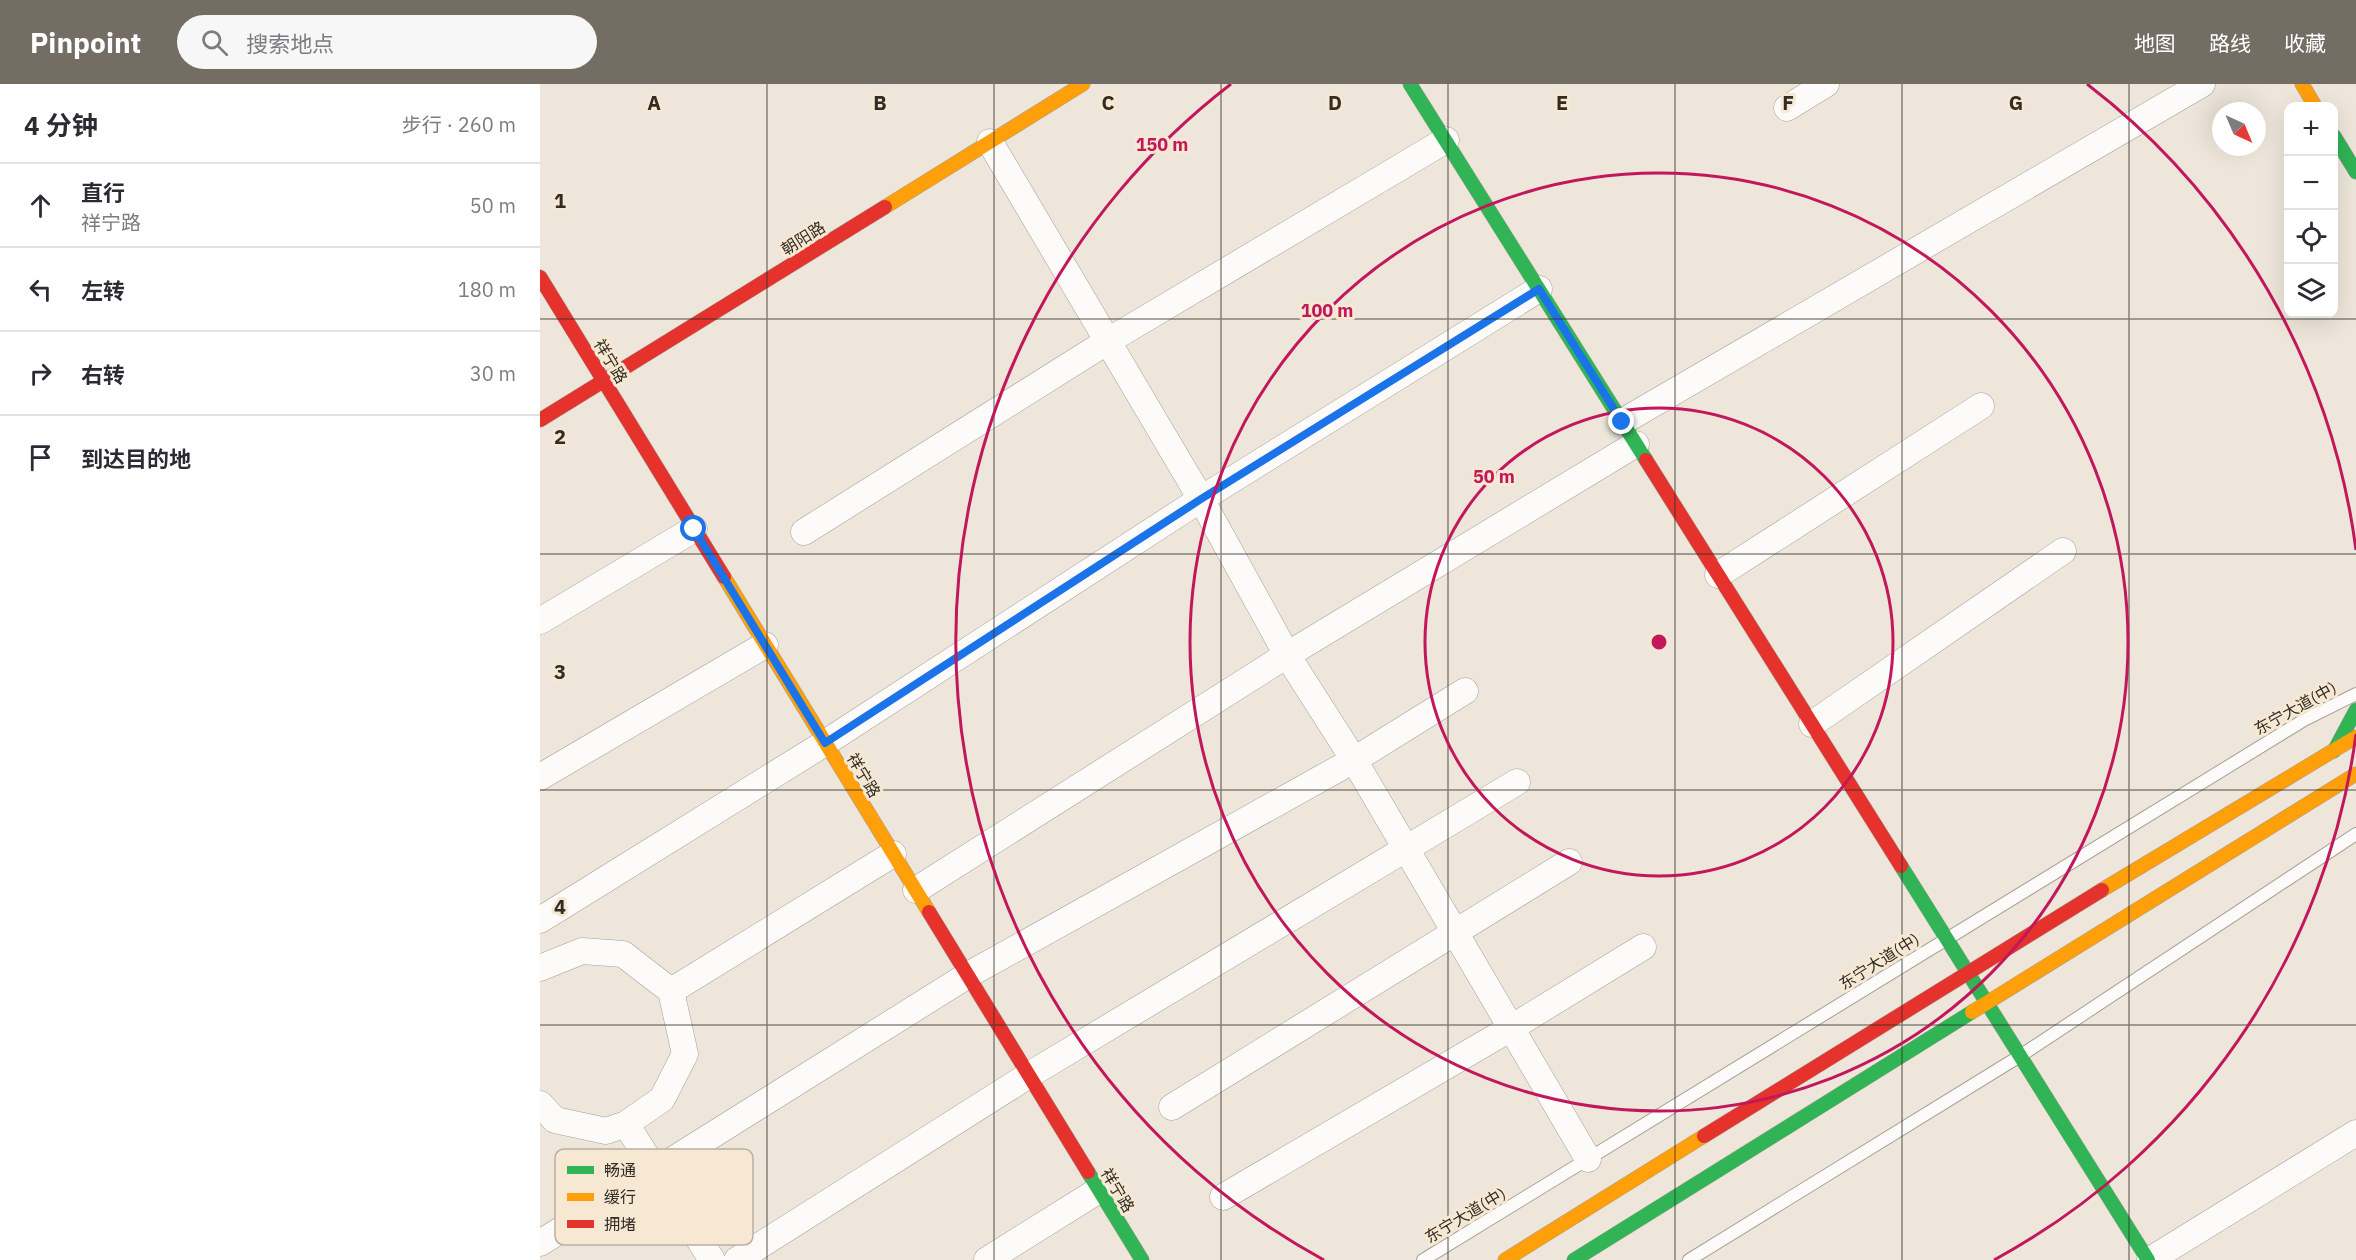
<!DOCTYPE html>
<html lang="zh">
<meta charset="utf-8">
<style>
body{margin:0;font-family:"IBM Plex Sans","Noto Sans SC",sans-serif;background:#f7f7f7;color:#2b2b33}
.controls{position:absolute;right:18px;top:18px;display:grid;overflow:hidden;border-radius:12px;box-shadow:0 6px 24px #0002}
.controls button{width:54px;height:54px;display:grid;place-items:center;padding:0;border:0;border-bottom:2px solid #e1e1e2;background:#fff;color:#2b2b33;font:30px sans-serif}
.compass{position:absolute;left:1672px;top:18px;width:54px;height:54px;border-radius:50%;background:#fff;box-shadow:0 6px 24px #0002;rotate:136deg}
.stop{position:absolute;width:18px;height:18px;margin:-14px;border:4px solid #1a73e8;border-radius:50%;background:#fff}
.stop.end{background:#1a73e8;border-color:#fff;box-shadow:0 2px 6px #0008}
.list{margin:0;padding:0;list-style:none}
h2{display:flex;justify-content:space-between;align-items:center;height:78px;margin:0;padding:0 24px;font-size:26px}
h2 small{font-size:20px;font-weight:400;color:#7c7c81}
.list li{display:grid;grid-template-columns:39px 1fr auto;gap:18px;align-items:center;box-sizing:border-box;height:84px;padding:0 24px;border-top:2px solid #e1e1e2}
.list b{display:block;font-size:22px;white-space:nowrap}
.list p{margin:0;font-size:20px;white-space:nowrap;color:#7c7c81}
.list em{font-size:20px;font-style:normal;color:#7c7c81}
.icon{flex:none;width:33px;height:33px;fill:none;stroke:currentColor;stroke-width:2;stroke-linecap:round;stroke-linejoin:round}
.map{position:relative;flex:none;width:1816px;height:1176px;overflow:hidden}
header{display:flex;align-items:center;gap:36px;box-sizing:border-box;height:84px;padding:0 30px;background:#736d64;color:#fff}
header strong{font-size:28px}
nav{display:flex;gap:33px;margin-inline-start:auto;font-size:21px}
.search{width:420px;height:54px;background:#f7f7f7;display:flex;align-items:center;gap:15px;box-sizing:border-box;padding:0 21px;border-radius:33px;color:#7c7c81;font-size:22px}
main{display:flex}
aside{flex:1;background:#fff}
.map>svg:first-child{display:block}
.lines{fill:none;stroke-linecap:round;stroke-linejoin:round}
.lane-casing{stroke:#a5a096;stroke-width:14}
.street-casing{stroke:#a5a096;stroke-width:27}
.fast-casing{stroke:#a5a096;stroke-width:15}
.slow-casing{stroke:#a5a096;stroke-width:15}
.jam-casing{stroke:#a5a096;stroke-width:15}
.lane{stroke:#fcfbf9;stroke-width:12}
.street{stroke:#fcfbf9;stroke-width:26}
.fast{stroke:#30b455;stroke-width:14}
.slow{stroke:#ff9f0a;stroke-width:14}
.jam{stroke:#e5322d;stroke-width:14}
.route{stroke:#1a73e8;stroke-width:8}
.grid{fill:none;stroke:#312c24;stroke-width:1.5;stroke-opacity:0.55}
.ring{fill:none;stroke:#c2185b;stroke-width:3}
.labels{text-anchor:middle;stroke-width:6;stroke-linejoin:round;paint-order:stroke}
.street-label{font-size:16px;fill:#312c24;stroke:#f6e8d2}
.key{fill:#f6e8d2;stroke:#bbb09e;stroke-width:1.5}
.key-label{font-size:16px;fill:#312c24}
.grid-label{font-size:20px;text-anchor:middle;font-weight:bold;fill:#312c24;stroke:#f6e8d2;stroke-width:6;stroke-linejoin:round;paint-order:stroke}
.centre{fill:#c2185b;stroke:#f6e8d2;stroke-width:3}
.ring-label{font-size:18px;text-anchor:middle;font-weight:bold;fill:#c2185b;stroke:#f6e8d2;stroke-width:6;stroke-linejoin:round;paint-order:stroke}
</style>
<header>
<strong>Pinpoint</strong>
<div class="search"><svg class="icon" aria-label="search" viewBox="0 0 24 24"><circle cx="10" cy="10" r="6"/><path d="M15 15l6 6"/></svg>搜索地点</div>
<nav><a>地图</a><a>路线</a><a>收藏</a></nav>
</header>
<main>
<aside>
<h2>4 分钟<small>步行 · 260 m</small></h2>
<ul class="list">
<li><svg class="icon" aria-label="ahead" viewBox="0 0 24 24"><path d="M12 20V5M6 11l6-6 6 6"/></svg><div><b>直行</b><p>祥宁路</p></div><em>50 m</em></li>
<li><svg class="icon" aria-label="left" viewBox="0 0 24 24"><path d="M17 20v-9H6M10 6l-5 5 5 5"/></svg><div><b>左转</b></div><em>180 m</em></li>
<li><svg class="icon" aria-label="right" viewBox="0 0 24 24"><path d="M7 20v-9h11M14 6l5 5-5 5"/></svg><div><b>右转</b></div><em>30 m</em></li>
<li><svg class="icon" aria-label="arrive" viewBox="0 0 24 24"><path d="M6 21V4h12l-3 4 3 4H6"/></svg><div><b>到达目的地</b></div></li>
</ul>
</aside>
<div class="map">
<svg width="1816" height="1176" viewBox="0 0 1816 1176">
<rect width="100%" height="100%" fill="#eee6da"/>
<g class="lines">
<g class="lane-casing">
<path id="lane" d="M883 1176 1764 636 1816 610
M1149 1176 1480 972 1816 750"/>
</g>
<g class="street-casing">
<path id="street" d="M1247 24 1286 0
M450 58 661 415 747 571 814 676 1048 1075
M1082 338 1662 0
M264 448 568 257 906 56
M1178 491 1441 322
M0 537 154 445
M1272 640 1523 467
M0 693 225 561
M376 806 747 571 1096 360
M0 836 285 659 661 415 999 205
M0 884 42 867 83 870 131 907 145 970 122 1015 86 1040 66 1047 15 1036 0 1020
M131 907 353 770
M632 1023 1029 778
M86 1040 172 1176
M683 1113 971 944 1103 863
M0 1159 428 891 814 676 925 607
M197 1176 489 991 977 698
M447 1176 559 1106
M1610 1176 1816 1049"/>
</g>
<g class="fast-casing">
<path id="fast" d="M870 0 1106 376
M1794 52 1816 88
M1794 667 1816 626
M1361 782 1608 1176
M548 1088 602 1176
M1034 1176 1432 928"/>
</g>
<g class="slow-casing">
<path id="slow" d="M1762 0 1775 22
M345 123 543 0
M184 493 389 828
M1562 806 1816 653
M1432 928 1816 690
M965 1176 1164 1052"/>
</g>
<g class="jam-casing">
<path id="jam" d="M0 193 184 493
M0 336 345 123
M1106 376 1361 782
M389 828 548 1088
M1164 1052 1562 806"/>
</g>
<use href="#lane" class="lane"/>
<use href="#street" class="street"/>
<use href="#fast" class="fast"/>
<use href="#slow" class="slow"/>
<use href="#jam" class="jam"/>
</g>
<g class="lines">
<path class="route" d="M154 445 285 659 661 415 999 205 1082 338"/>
</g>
<path class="grid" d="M227 0V1176M454 0V1176M681 0V1176M908 0V1176M1135 0V1176M1362 0V1176M1589 0V1176M0 235H1816M0 470H1816M0 706H1816M0 941H1816"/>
<g class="ring">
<circle cx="1119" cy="558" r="234"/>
<circle cx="1119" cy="558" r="469"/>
<path d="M1816 650A703 703 0 0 1 1454 1176M784 1176A703 703 0 0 1 691 0M1547 0A703 703 0 0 1 1816 466"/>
</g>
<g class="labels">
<g class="street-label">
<text transform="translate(263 154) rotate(-32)" y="6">朝阳路</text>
<text transform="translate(71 277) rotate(59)" y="6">祥宁路</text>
<text transform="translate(1755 624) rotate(-29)" y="6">东宁大道(中)</text>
<text transform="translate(324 691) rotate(59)" y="6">祥宁路</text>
<text transform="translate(1339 877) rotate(-32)" y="6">东宁大道(中)</text>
<text transform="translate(578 1106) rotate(59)" y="6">祥宁路</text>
<text transform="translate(925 1131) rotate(-31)" y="6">东宁大道(中)</text>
</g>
</g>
<rect x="15" y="1065" width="198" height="96" rx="9" class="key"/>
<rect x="27" y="1082" width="27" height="8" fill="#30b455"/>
<rect x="27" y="1109" width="27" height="8" fill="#ff9f0a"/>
<rect x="27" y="1136" width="27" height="8" fill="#e5322d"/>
<g class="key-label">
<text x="64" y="1092">畅通</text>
<text x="64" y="1119">缓行</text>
<text x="64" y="1146">拥堵</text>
</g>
<g class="grid-label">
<text x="114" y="26">A</text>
<text x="340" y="26">B</text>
<text x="568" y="26">C</text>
<text x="795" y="26">D</text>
<text x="1022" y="26">E</text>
<text x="1248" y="26">F</text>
<text x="1476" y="26">G</text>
<text x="20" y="124">1</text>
<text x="20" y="360">2</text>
<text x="20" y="595">3</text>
<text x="20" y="830">4</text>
</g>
<circle cx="1119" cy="558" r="9" class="centre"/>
<g class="ring-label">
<text x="622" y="67">150 m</text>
<text x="787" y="233">100 m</text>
<text x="954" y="399">50 m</text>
</g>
</svg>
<div class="controls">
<button>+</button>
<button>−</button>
<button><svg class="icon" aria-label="locate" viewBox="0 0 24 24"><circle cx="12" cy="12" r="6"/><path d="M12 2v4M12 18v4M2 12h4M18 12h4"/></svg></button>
<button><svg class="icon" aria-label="layers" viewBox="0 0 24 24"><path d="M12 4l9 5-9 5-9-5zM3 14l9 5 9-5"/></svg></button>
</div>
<svg class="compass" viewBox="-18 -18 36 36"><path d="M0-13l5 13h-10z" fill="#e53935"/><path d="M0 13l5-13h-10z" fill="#7c7c81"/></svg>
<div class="stop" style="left:154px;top:445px"></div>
<div class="stop end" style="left:1082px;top:338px"></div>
</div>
</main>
